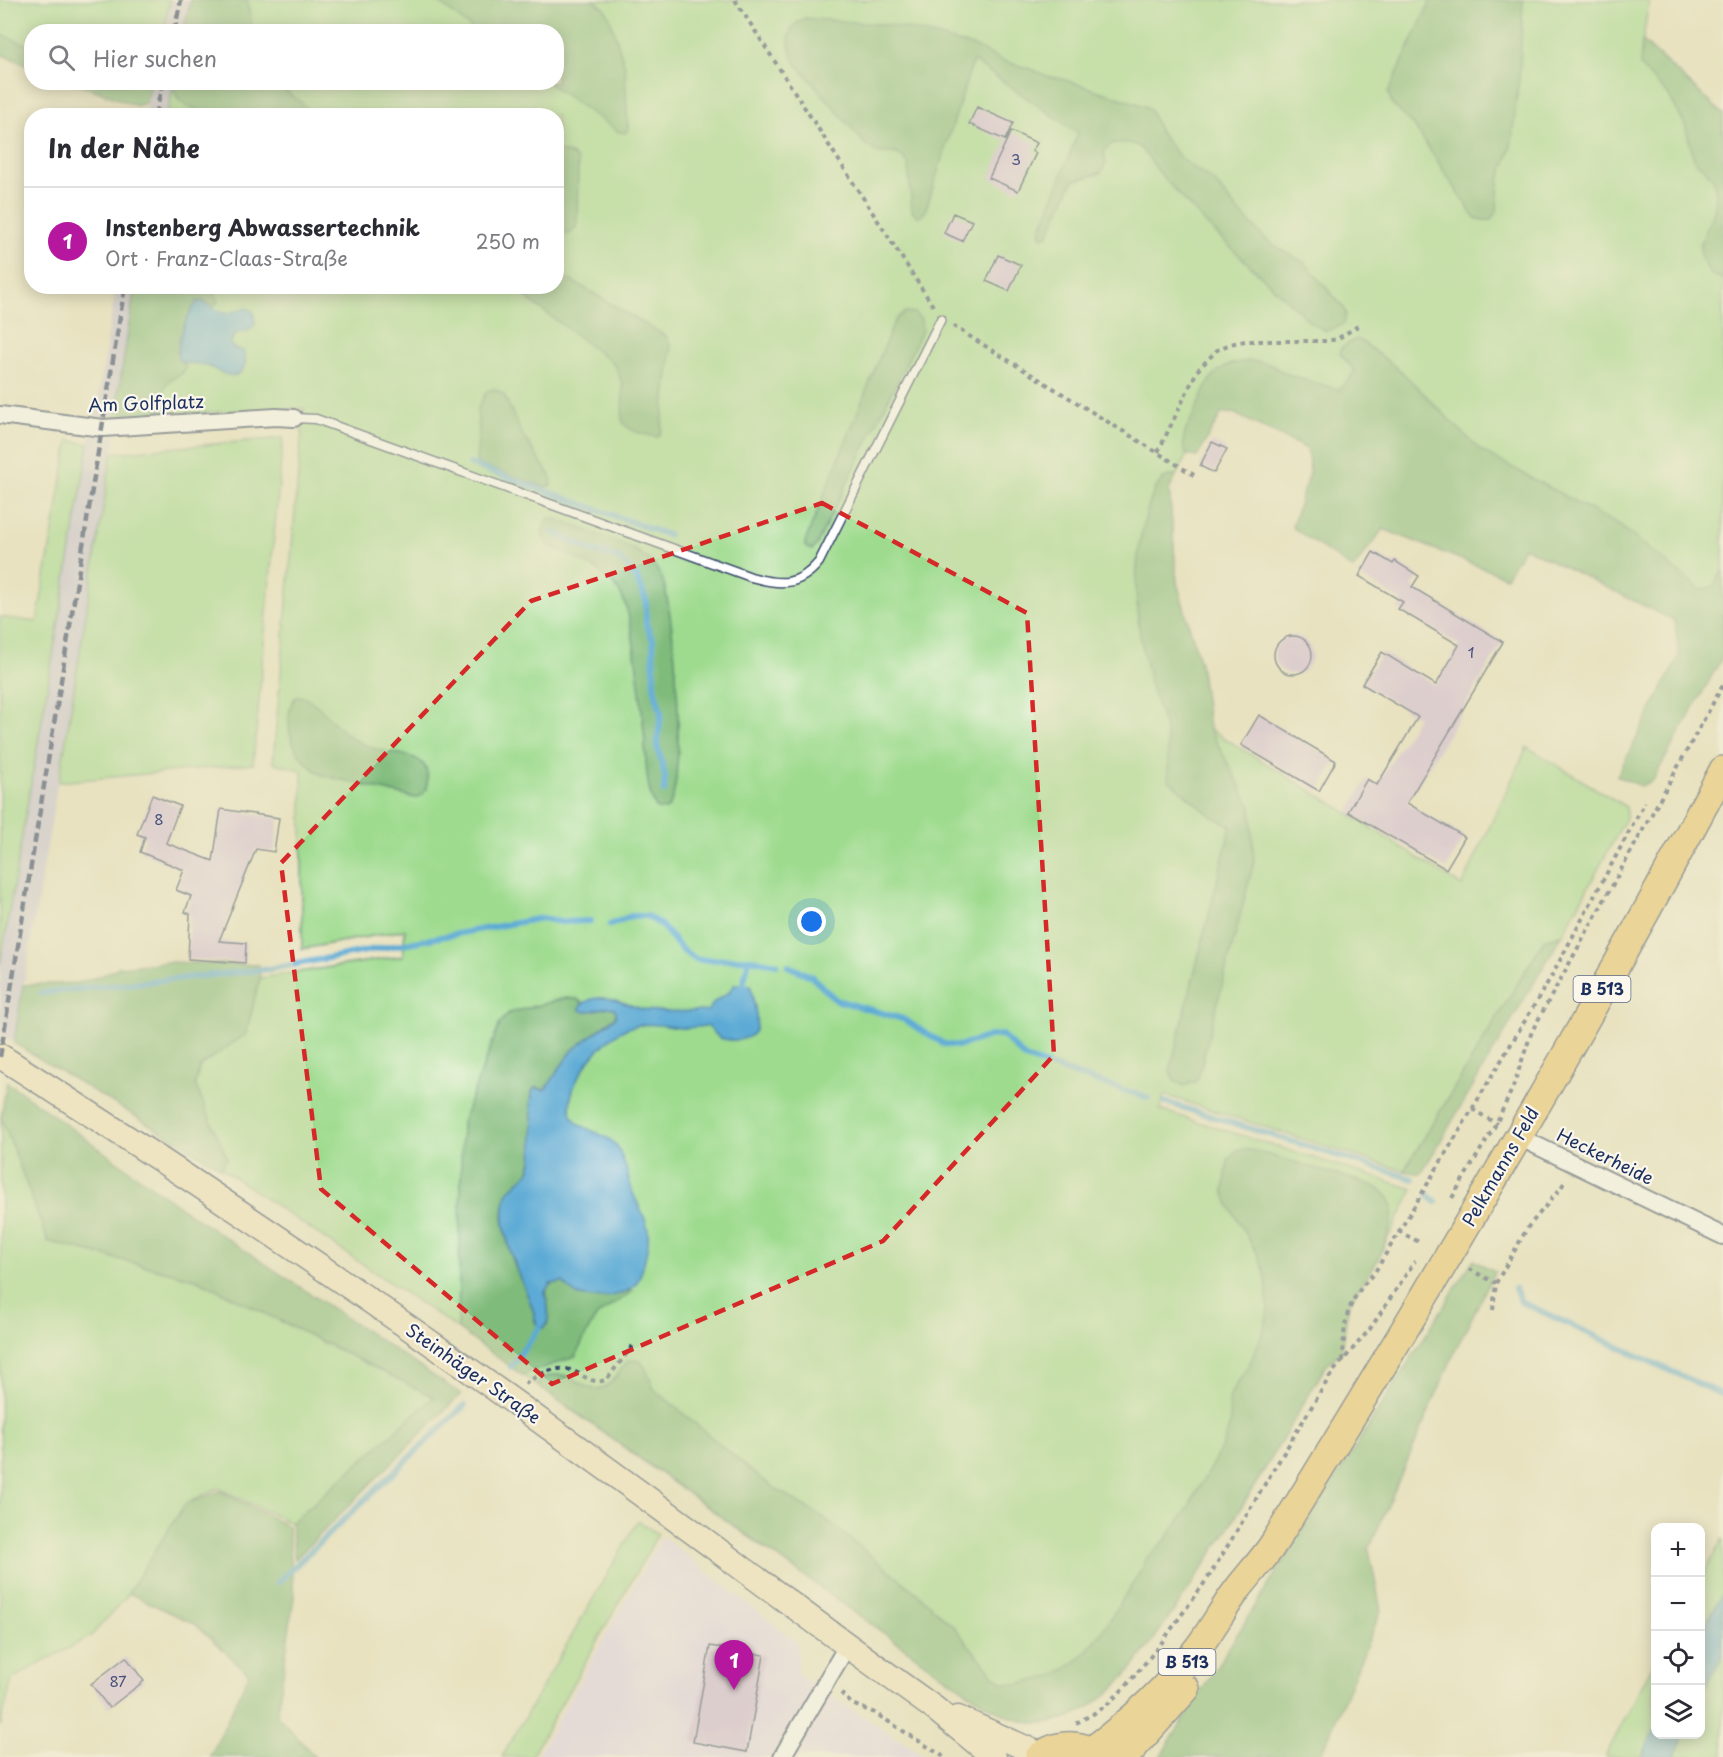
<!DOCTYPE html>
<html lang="de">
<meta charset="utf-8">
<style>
body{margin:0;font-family:"Playpen Sans",sans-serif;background:#f2f2f3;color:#2b2b33}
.controls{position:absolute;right:18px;bottom:18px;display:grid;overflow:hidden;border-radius:12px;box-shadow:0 3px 15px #0003}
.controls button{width:54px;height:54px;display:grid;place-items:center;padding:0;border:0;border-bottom:2px solid #e1e1e2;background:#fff;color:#2b2b33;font:30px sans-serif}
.you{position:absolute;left:812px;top:922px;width:21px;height:21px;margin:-15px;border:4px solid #fff;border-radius:50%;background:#1a73e8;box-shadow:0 0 0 9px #1a73e833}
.badge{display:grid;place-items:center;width:39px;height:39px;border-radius:50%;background:#b5179e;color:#fff;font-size:20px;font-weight:700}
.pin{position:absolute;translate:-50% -50px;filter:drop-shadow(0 2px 3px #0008)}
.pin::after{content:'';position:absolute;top:32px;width:21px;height:18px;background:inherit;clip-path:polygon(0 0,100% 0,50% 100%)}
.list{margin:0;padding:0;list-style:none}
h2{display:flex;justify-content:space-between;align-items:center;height:78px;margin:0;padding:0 24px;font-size:26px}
h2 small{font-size:20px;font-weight:400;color:#7c7c81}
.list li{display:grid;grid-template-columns:39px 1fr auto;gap:18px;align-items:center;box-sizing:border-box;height:108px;padding:0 24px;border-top:2px solid #e1e1e2}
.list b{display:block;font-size:22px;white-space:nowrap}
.list p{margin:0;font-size:20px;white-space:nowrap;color:#7c7c81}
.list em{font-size:20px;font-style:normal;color:#7c7c81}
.icon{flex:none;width:33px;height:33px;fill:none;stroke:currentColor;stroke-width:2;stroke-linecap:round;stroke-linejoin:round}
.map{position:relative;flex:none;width:1723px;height:1757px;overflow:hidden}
.search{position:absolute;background:#fff;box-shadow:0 3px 15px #0003;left:24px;top:24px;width:540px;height:66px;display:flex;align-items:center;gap:15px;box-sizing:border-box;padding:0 21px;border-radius:24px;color:#7c7c81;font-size:22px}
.panel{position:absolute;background:#fff;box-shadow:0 3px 15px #0003;left:24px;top:108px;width:540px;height:186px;border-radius:24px}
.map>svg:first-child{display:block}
.built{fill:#e3d3f2}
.industrial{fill:#c6c0da}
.green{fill:#9fdb8f;stroke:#5d8576;stroke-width:1.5;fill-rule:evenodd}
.forest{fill:#7fbb7a;stroke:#4d756c;stroke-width:1.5}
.water{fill:#5baad5;stroke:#3b6c9a;stroke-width:1.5}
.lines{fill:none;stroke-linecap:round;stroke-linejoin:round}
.stream{stroke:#5baad5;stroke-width:6}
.building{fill:#d0b5df}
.lane-casing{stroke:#3a4a6d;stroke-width:11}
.street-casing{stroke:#3a4a6d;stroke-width:20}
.secondary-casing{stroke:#3a4a6d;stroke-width:27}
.primary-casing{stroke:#3a4a6d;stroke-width:30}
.path{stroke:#3a4a6d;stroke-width:4;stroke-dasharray:4.5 4.5;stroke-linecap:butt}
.lane{stroke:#fff;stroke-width:8}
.street{stroke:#fff;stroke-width:16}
.secondary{stroke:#f9e7c3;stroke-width:24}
.primary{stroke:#f0c469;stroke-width:27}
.rail{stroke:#1b2f5e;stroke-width:4.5;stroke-dasharray:9 4.5;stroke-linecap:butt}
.marked{fill:none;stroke:#d62828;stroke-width:4.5;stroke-dasharray:12 8;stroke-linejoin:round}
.labels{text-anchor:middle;stroke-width:4.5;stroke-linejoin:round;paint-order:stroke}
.number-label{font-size:15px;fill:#48507e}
.shield{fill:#fbf7ec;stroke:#5e6b89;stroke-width:1.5}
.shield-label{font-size:16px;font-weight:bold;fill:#1b2f5e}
.street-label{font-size:18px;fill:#1b2f5e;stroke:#fbf7ec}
</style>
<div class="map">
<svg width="1723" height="1757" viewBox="0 0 1723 1757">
<rect width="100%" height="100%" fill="#fbf7ec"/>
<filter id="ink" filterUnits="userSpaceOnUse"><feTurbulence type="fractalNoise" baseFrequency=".0167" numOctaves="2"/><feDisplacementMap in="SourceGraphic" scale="12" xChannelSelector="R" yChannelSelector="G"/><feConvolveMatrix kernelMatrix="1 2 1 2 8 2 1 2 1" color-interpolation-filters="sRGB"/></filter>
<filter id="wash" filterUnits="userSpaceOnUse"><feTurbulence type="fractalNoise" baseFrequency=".008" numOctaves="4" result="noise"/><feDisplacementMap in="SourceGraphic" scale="24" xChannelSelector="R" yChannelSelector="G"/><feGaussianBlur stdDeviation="1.35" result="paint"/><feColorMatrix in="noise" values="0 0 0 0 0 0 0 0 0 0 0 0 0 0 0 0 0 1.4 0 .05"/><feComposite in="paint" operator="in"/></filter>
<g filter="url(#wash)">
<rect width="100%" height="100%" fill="#e8e2c0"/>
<path class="built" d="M662 1536 798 1643 797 1674 926 1757H536Z"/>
<path class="industrial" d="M170 0H191L184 31 163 32Z
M151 83H174L167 115 144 116Z
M116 287H135L115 417H95Z
M90 435H116L14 1043 0 1035V965Z"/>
<path class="green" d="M0 0H170L163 31 32 32 31 66 0 54Z
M191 0H1649L1643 41 1723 114V622L1262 375 1198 433 1169 490 1177 583 1200 664 1209 729 1335 805 1462 886 1527 747 1626 807V818L1562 935 1544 940 1404 1171 1164 1095 1160 1110 1413 1189 1372 1270 1361 1283 1352 1299 1345 1316 1341 1352 1327 1364C1278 1446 1231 1530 1175 1608 1155 1637 1135 1670 1107 1694 1088 1710 1063 1723 1037 1723 1006 1723 967 1691 941 1674L458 1329 221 1168 227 1158 195 1084 200 1066 246 1034 260 978 403 956 405 930 302 949V770L273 763 304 408 115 417 135 287 556 286V116L167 115 174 83 556 82V32L184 31ZM1209 729 1251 807 1170 1071 1231 826 1211 816Z
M283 438 253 764 59 782 112 453Z
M69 440 89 444 0 965V617L37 622Z
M1 1117 48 1241 196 1279 434 1397 291 1523 218 1488 185 1504 126 1597 91 1636 12 1679 0 1727Z
M638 1521 658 1534 531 1757H502Z
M1723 1538V1593L1700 1633 1701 1579Z
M1723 1653V1757H1674L1684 1735 1700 1734 1701 1697Z
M1655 1661V1728L1642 1757H1605Z"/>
<path class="forest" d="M191 0H247L253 31H184Z
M436 0H594L604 8 609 15 625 67 628 129 625 133 619 132 548 83 556 82V32L475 31Z
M1431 0H1523L1520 69 1511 148 1499 181 1497 211 1491 220C1473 220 1473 218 1465 203L1414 126 1392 104 1388 93Z
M805 18 890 25 913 30 976 47 1003 61 1034 70 1046 76 1062 79 1145 106 1150 110 1161 134 1178 155 1192 167 1214 181 1238 211 1270 243 1305 263 1344 308 1346 314 1343 325 1325 331 1311 323 1207 225 1162 176 1141 148 1131 143H1114L1107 147 1104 153 1106 163 1101 173 1073 181 1048 235 1042 237 1040 231 1078 133 973 61 925 212 921 216H917L912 211 908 164C897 148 892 156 878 152 873 151 869 147 865 144L795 62C786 43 785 27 805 18Z
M0 34 31 46V66L0 54Z
M1642 41 1723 114V279L1710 274 1700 255V245L1715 209 1716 194 1713 179 1704 168 1695 162 1685 125 1669 96 1640 66Z
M76 83H151L146 103 136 106Z
M174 83H277C287 96 302 97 311 115H211L187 106 178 99 173 88Z
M557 151C566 153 575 153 578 163L577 226 569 234 557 233Z
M557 274 583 287 667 337 671 348 661 433 658 437C646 435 627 432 622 420L623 386 615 365 512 287 556 286Z
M135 287H210L218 302 212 307 202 301C186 309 181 336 178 354V359L186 366C185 377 171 375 166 385 163 392 163 402 162 410 149 420 129 418 116 409Z
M905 312 914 313 921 319 922 331 816 546 812 550 809 549 805 546V542L894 322 897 318Z
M1356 339 1361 341 1401 371 1480 450 1620 526 1701 590 1714 586 1723 569V656L1653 780 1641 786 1617 776 1679 656 1675 621 1524 547 1506 577 1383 529 1353 569 1292 527 1310 470 1307 449 1233 413 1221 414 1197 457 1187 455C1178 441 1188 425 1195 412 1200 401 1205 384 1214 375 1227 361 1253 358 1271 365 1276 367 1281 372 1287 374 1304 380 1323 385 1340 390L1355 371 1340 354 1341 348Z
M495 389 504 395 522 434 551 477 552 485 545 487 480 465 476 461 479 430 477 410 485 394 489 390Z
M1168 476H1176L1169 490 1177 583 1200 664 1209 728 1251 807 1254 862 1198 1078 1195 1082 1184 1086 1174 1081 1170 1071 1231 826 1211 816 1168 780C1168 765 1168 749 1166 734 1163 715 1154 700 1150 682 1135 624 1130 572 1146 515 1150 501 1154 484 1168 476Z
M550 518C562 520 574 526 585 530 612 540 647 548 661 576 675 603 689 793 666 810L657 809C646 794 646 760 645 742 642 710 639 678 634 646 631 628 629 609 620 593 611 576 587 563 570 555 562 551 551 548 546 542 540 535 544 522 550 518Z
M298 696C313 695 335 727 349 736 360 744 374 749 388 752 408 756 432 756 427 785 425 793 422 796 415 798L322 775C301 762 287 742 289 717 290 708 290 701 298 696Z
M1562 935 1421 1174 1404 1171 1544 940Z
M167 962 259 965 260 978 246 1034 200 1066 195 1084 227 1158 221 1168 14 1043 23 985 77 983 101 976 119 967Z
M565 998 577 999 584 1003 581 1005 585 1012 609 1007 614 1008 616 1012 615 1017 573 1050 559 1069 547 1088 545 1090 537 1087 532 1091C531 1115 537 1142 531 1165 526 1188 503 1185 503 1216 504 1228 509 1249 513 1261 519 1282 534 1300 535 1322L547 1325C552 1311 544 1300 547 1287L555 1282H563L570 1290 620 1294 630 1290 633 1291 598 1315 592 1323 575 1357 522 1375 458 1329 462 1122 500 1023 509 1013Z
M7 1082 193 1216 461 1394 295 1559 291 1523 434 1397 196 1279 48 1241 1 1117Z
M1243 1149 1256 1151 1372 1185C1399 1199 1396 1213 1386 1239 1383 1249 1379 1259 1373 1268 1367 1279 1358 1287 1352 1298 1343 1318 1347 1333 1341 1352L1327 1364C1277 1447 1229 1532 1173 1612 1153 1640 1134 1671 1107 1694 1088 1710 1063 1723 1037 1723 1006 1723 967 1691 941 1674L538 1385 540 1380C546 1377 555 1374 562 1375 577 1377 590 1396 606 1386 615 1381 620 1368 628 1361L632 1360 640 1361 645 1367 654 1389 753 1472 779 1491 823 1517 917 1593 954 1627 993 1674 1004 1683 1016 1684 1050 1677 1064 1670 1081 1657 1100 1635 1142 1569 1146 1559 1166 1539 1186 1511 1224 1443 1230 1423 1229 1402 1231 1393 1251 1361 1265 1327 1268 1309 1267 1288 1264 1271 1259 1257 1229 1205 1224 1191 1228 1160 1237 1150Z
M1473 1260 1495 1271 1456 1349 1369 1549 1381 1611 1320 1757H1160Z
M220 1491 288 1526 294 1597 277 1715 315 1757H210L249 1674 195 1624 128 1593 185 1504Z"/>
<path class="water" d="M198 301C209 301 215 313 226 313 238 313 244 302 254 313L255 324 248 331 236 333 230 343 233 348 243 351C246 357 247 363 243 369 234 384 216 369 205 365 195 362 185 366 178 359 176 342 187 313 198 301Z
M735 984 751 985C752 1006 770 1038 736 1040 719 1040 718 1038 708 1026 699 1026 689 1029 681 1028 664 1026 648 1022 631 1027 605 1034 561 1086 572 1115 577 1129 602 1132 613 1142 625 1155 627 1177 633 1193 637 1204 645 1215 647 1226 650 1235 648 1245 646 1254 644 1264 642 1275 636 1284 626 1297 595 1300 580 1296 572 1294 568 1287 563 1282L550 1284 545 1292C547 1305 552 1316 544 1328H539C534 1322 535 1314 532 1307 521 1277 496 1229 506 1197 510 1183 530 1180 532 1161 533 1150 533 1139 533 1129 533 1115 528 1101 534 1088L544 1090 547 1088 559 1069 573 1050 616 1017V1011L614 1008 608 1007 585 1012 580 1010 581 1005C603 988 625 1006 647 1010 668 1013 688 1011 708 1011L715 1001 728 993Z
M1723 1593V1653L1701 1697V1633Z
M1655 1728 1656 1734 1684 1735 1674 1757H1642Z"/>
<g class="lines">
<path class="stream" d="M470 464 668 535
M553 532 593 551 619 558 636 577 642 591 646 600V624L653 640 654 686 661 714 657 745 665 776 664 791
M610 925 631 916H647L661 925 683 951 698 960 749 959 777 964
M788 966 811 976 836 1000 903 1019 944 1044 958 1046 990 1036 1002 1035 1025 1058 1148 1098
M743 985 749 959
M41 993 270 969 542 918 561 922 590 921
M1165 1102 1413 1179
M1428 1195 1436 1202
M1515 1288 1521 1302 1723 1395
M511 1367 539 1328
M277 1583 465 1405"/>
</g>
<g id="blocks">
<path class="building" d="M977 107 1013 123 1005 140 969 124Z
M1011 131 1037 143 1032 151 1036 153 1018 191 989 178Z
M953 213 972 221 962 241 944 233Z
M998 255 1021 265 1009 291 986 281Z
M1212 442 1227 449 1214 473 1200 466Z
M1373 552 1393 564 1395 561 1419 576 1412 587 1503 642 1407 803 1465 837 1446 869 1348 812 1367 779 1377 785 1418 717 1362 684 1382 652 1436 685 1459 645 1398 609 1403 602 1359 576Z
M1274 655a19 19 0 1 1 38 0a19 19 0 1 1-38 0Z
M1259 715 1336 761 1319 791 1241 745Z
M152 795 180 806 166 843 213 861 221 809 279 818 274 852 256 849 219 941 246 943 245 963 188 959 190 914 185 912 191 896 176 890 184 870 140 852 145 837 137 834Z
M710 1646 764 1655 747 1752 693 1742Z
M126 1657 144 1681 109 1708 91 1684Z"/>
</g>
</g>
<g filter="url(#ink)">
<use href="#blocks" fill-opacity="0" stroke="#3a4a6d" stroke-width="1.5"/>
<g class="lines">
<g class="lane-casing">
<path id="lane" d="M294 418 316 419 751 577C779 585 799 587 819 562L941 319"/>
</g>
<g class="street-casing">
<path id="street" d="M0 415 103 428 276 417 294 418
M1519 1137 1723 1236
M782 1757 847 1646"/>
</g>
<g class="secondary-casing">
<path id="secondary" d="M0 1056C187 1175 371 1298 550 1428 679 1520 805 1616 934 1708L994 1757
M958 1718 1041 1755"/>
</g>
<g class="primary-casing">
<path id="primary" d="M1092 1750C1132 1721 1168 1687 1198 1648 1212 1629 1223 1609 1237 1590 1249 1574 1263 1560 1274 1543 1431 1290 1583 1033 1723 770
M1039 1757C1057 1742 1082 1742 1100 1757
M1125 1757 1186 1689"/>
</g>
<path class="path" d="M735 0 935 309
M953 326 1197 477
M1158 452 1197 371 1217 350 1230 344 1245 341H1327L1337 339 1358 326
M1472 1109 1497 1124
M1452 1198 1496 1124 1513 1087 1532 1031 1723 685
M1398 1231 1421 1243
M1469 1269 1496 1283
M1493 1310 1496 1283 1528 1227 1560 1189 1566 1180
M1343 1361C1344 1318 1345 1304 1375 1272L1551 977 1645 802
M525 1384C537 1375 555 1365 570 1370 584 1374 590 1385 606 1380L635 1343
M841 1693 852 1704 875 1713 944 1757
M1076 1723 1093 1714 1109 1703 1126 1686 1160 1645 1210 1575 1332 1373 1370 1329 1415 1261"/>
<use href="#lane" class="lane"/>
<use href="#street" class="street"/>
<use href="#secondary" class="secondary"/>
<use href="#primary" class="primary"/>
<path class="rail" d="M174 32 181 0
M155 116 163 82
M0 1057 125 286"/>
</g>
</g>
<path d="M0 0H1723V1757H0ZM822 503 1027 613 1054 1055 883 1241 552 1384 321 1189 281 863 531 601Z" fill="#e8e2c0" fill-opacity=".55" fill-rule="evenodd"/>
<path class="marked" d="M822 503 1027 613 1054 1055 883 1241 552 1384 321 1189 281 863 531 601Z"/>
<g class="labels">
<g class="number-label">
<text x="1016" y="165">3</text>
<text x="1471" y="658">1</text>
<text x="159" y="825">8</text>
<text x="118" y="1687">87</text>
</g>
<g class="shield">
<rect x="1573.5" y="976" width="57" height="26" rx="4.5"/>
<rect x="1158.5" y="1649" width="57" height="26" rx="4.5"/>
</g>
<g class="shield-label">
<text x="1602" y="995">B 513</text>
<text x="1187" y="1668">B 513</text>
</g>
<g class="street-label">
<text transform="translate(146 404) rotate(-2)" y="6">Am Golfplatz</text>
<text transform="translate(1605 1157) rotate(26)" y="6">Heckerheide</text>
<text transform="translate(1501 1167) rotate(-60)" y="6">Pelkmanns Feld</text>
<text transform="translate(473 1374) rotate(35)" y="6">Steinhäger Straße</text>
</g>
</g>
</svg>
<div class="controls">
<button>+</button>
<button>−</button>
<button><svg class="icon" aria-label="locate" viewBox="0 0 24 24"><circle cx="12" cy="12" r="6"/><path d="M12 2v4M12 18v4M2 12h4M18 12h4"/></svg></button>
<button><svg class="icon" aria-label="layers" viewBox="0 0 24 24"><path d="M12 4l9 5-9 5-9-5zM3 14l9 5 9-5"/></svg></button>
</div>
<div class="you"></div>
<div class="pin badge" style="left:734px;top:1690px">1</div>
<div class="search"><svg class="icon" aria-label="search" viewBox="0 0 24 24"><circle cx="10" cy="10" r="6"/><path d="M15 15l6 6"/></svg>Hier suchen</div>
<section class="panel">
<h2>In der Nähe<small></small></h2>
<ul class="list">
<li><span class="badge">1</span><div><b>Instenberg Abwassertechnik</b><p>Ort · Franz-Claas-Straße</p></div><em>250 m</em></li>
</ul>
</section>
</div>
